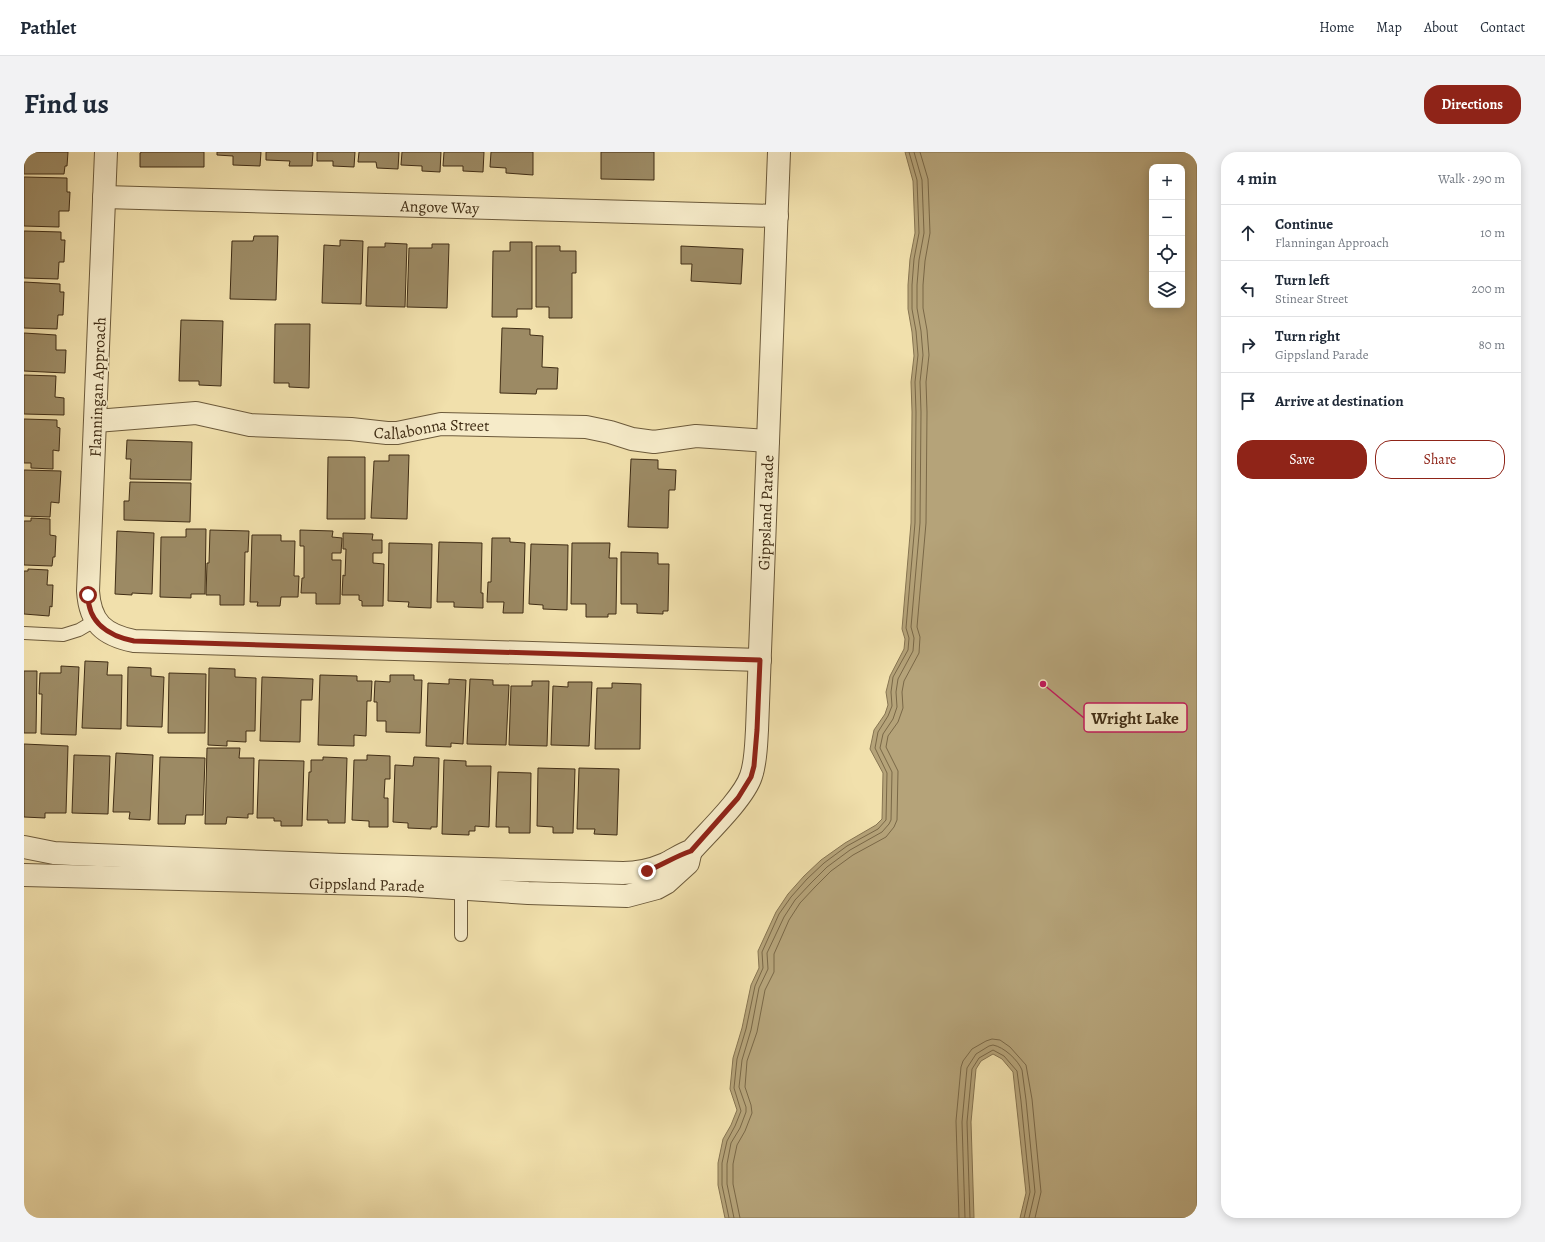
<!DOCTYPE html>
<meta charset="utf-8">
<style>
body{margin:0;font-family:Alegreya,serif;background:#f2f2f3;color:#1f2937}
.controls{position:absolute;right:12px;top:12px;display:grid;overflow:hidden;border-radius:8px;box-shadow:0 2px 10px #0003}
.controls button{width:36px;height:36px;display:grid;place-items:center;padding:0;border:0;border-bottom:1px solid #e0e1e3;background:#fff;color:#1f2937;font:20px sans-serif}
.stop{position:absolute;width:12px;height:12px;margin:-9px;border:3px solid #8f2418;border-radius:50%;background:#fff}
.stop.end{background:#8f2418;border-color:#fff;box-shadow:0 1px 4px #0008}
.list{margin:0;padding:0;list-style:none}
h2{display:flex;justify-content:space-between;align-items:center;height:52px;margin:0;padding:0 16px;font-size:17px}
h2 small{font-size:13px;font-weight:400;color:#747a83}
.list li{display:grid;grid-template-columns:26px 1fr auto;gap:12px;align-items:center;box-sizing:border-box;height:56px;padding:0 16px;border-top:1px solid #e0e1e3}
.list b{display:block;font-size:15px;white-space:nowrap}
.list p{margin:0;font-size:13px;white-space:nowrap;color:#747a83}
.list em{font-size:13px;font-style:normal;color:#747a83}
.actions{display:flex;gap:8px;padding:12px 16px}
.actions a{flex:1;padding:9px 0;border:1px solid #8f2418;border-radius:16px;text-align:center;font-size:14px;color:#8f2418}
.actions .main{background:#8f2418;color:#fff}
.icon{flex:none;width:22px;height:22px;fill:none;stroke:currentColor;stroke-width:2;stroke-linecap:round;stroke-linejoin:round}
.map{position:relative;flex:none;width:1173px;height:1066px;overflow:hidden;border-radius:16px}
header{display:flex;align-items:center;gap:24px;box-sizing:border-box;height:56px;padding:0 20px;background:#fff;border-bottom:1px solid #e0e1e3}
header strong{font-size:19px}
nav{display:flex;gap:22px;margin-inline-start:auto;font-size:14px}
.intro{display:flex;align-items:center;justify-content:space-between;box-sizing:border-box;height:96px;padding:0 24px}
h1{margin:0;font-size:28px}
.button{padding:10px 18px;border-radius:16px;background:#8f2418;color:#fff;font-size:14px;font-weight:700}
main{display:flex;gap:24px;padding:0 24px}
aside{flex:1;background:#fff;border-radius:16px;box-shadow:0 2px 10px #0003}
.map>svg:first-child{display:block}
.water{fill:#b5a379;stroke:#867451;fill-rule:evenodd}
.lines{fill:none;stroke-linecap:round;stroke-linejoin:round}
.shore{stroke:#7a6847;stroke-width:1}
.building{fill:#9c8a64;stroke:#402d15}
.lane-casing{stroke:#6c5a3b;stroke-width:14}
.street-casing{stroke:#6c5a3b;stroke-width:24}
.lane{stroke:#f6ebc9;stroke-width:12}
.street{stroke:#f6ebc9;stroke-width:22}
.route{stroke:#8f2418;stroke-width:5}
.labels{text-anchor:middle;stroke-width:3.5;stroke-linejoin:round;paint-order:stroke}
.street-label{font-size:16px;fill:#402d15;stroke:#f6ebc9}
.leader{fill:none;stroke:#c2185b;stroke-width:1.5}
.callout-dot{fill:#c2185b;stroke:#f6ebc9;stroke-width:1.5}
.callout{fill:#f6ebc9;stroke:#c2185b;stroke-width:1.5}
.callout-label{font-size:17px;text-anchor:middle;font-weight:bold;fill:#402d15}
</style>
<header>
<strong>Pathlet</strong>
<nav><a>Home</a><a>Map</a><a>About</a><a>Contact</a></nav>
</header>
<div class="intro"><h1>Find us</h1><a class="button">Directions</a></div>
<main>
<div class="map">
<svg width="1173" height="1066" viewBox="0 0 1173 1066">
<rect width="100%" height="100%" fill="#f1e0ac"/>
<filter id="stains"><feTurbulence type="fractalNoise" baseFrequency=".005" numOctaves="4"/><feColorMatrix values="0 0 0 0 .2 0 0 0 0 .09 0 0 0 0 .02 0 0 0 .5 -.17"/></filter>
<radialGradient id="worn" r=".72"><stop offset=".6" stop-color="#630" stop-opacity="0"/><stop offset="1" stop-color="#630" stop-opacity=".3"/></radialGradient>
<path class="water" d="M881 0H1173V1066H996L1002 1041 989 920 978 907 969 902 957 909 952 917 947 970 950 1066H701L694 1033V1011L699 987 707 973 713 958 706 937 709 906 718 876 727 833 735 816 734 799 752 760 764 742 780 724 797 708 821 691 852 673 858 667 859 621 846 597 850 578 861 562 864 553 862 540 866 524 880 497 881 487 878 477 887 371 888 260 887 230 890 204 888 180 884 157V133L886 107 891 81 889 29ZM1128 15H1158V153H1128Z"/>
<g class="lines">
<path class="shore" d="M705 1066 698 1033V1011L703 989 711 974 717 959 710 936 713 907 722 877 731 834 739 816 738 800 755 762 767 745 783 727 800 711 823 694 854 677 862 668 863 621 851 596 854 580 864 564 868 554 867 540 869 525 884 498 885 486 882 476 891 371 892 260 891 230 894 203 892 179 888 157V133L890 107 895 81 893 28 885 0
M710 1066 703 1032V1012L707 991 716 976 722 960V955L715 935 718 908 727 878 735 836 744 817 743 801 760 765 771 748 787 731 803 715 826 698 858 680 865 672 867 668 868 620 856 596 859 582 869 567 873 555 872 540 874 527 889 499 890 486 887 475 896 371 897 260 896 230 899 203 897 179 893 156V133L895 108 900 81 898 28 890 0
M716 1066 709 1032V1012L713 993 721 979 728 961 727 953 721 935 723 909 733 880 741 838 750 820V802L765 768 776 751 791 735 807 719 829 703 862 685 870 675 873 668 874 619 862 595 864 584 874 570 879 556 878 540 880 529 895 501 896 485 893 475 902 371 903 260 902 230 905 203 903 178 899 156V133L901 109 906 81 904 27 896 0
M935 1066 932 969 937 915 939 909 948 897 962 889 968 887 976 888 986 895 1002 913 1008 947 1017 1040 1011 1066
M941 1066 938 970 943 916 952 902 965 894 969 893C980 895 994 908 998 918L1002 948 1011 1040 1005 1066
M946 1066 943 970 948 917 955 906 969 898 980 904 993 919 997 949 1006 1040 1000 1066"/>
</g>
<path class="building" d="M0 0H44L43 14H41L40 22H0Z
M118 0H180V15H116V1Z
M193 0H237L236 14 209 13V4L193 3Z
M242 0H289L288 14H265L266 9 242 8Z
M293 0H331L330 15 309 14V9H293Z
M335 0H375L374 17 353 16 352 10H334Z
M378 0H417L416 20 398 19V14L377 13Z
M420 0H460L459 20 439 19V14H419Z
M467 0H509V23L482 21V16L466 15Z
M577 0H630V28L577 27Z
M0 25 43 26V40H46L45 59H35V75L0 74Z
M0 79 37 80V88H41L40 110H35L34 127 0 126Z
M230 84H254L252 148 206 147 208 89H229Z
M316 88 339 89 337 152 298 151 300 93 316 94Z
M486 90H508V157H493V165H468L469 99H486Z
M361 91 383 92 381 155 342 154 344 95H361Z
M408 92H425L423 156 383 155 385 96H408Z
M512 94H536V99H552V121H548V166H525V155H512Z
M657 94 719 97 717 132 667 129 668 112H657Z
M0 130 36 132V140H40L39 163H34L33 177 0 176Z
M157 168 199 169 197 234 175 233V229H155Z
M251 172H286L285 236 265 235V231H250Z
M478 176 506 177V183L519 184 518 215 534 216 533 237H513L512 242 476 241Z
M0 181 32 183V198H42L41 221 0 219Z
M0 223 32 224 31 245 40 246V263L0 262Z
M0 267 33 268V275L36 276 35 299 29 298V317L7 316V311H0Z
M103 288 168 290 167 328 106 327 107 307H102Z
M365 303H385L383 367 347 366 350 309H365Z
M304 305H341V367H303Z
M607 307 634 308V317L652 318 651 338H645L644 376 604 375Z
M0 318 37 319 35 351 27 350 26 365 0 364Z
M106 330 167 331 166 370 100 368V349H105Z
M7 366 26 367V383L32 384 31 405H29L28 414 0 413V369H7Z
M162 377H182L181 442H167V446L136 445 137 385H162Z
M186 378 225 379 224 400H221L220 453H196V443H182L183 411H185Z
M276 378 309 379 308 385 318 386 317 401H308V408H317L316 452H292V441H277L278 426H280V394H276Z
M93 379 130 381 128 442 108 441V443L91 442Z
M319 381 349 382 348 388H358V401H349V411L360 412 359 454H338V449L335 448V443H318L319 423 321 424 322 397H319Z
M228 383H257V389H271L270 424H275L274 445H257L256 454H233L234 450H226Z
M468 386H486V390L501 391 499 461H479L480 450H463L464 430H467Z
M415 390 458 391 457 441H459V456L430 455V450H413Z
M365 391 408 392 407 456 384 455 385 450 364 449Z
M548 391H586L585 406H593L592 462H584V465H562V452H547Z
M507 392 544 393 543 458 519 457V453L505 452Z
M597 400 634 401V412H645L644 459H639V462L613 461V452H597Z
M4 417 24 418 23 433H29L28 455 26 454 25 464 0 462V419H4Z
M61 509 84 510 83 523H98L97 577 58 576Z
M37 514 55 515 52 583 17 582 18 542H15L16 521H37Z
M104 515 127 516V524L140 525 138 575 103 574Z
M185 516 211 517V525L232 526 231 579H222V590L203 589V594L184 593Z
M0 519H13L12 581H0Z
M145 521 182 522 181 581H144Z
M296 523 333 524V529H348L347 549H343L342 584 330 583V594L294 593Z
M366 523H390V528H398L396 581 362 580V569H353V550H350L351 529 366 530Z
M238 525 289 527 288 548H277L276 590 236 589Z
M425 527 442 528 439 592 427 591V595L402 594 404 531 425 532Z
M446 527 469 528V533H485L482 593 443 592Z
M508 529H525L523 594 485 593 487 534H508Z
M544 530H568L565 594 527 593 529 534 544 535Z
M588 531 617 532 616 597H571L573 536H588Z
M0 592 44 594 42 661H21V666L0 665Z
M183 596H216L215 606H230L229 662H224V666L203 665 202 672H181Z
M92 601 129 603 126 668 105 667 106 660H89Z
M50 603 86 604 84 662 48 661Z
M343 603 366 604V627H361L360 646H364V675H345V669L328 668 330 608H343Z
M136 605 181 606 179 663H162L161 672H134Z
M299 605 323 606 321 671H304V668H283L285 620H287V608H299Z
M390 605 415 606 413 675H407V677L384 676V671L369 670 371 613 389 614Z
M235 608 280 609 278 674H257V669H250V666H233Z
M420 608 442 609V614H467L465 675 451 674V679H445V683L418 682Z
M514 616 551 617 549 681H529V675L513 674Z
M555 616 595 617 593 683 570 682 571 677H553Z
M474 620 507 621 506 681H485V675H472Z"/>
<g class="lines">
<g class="lane-casing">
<path id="lane" d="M0 481 39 483 55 478 72 468
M437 732V783"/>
</g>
<g class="street-casing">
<g id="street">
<path d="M82 0 64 439C66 471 80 483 110 489L736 508"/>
<path id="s1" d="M80 45 753 64"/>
<path id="s2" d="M72 269 172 261 226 273 327 277 363 281H373L417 272 562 275 586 280 608 287 630 290 672 284 744 289"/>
<path id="s3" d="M0 695 30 701 49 702 318 713 599 721C614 721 627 718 641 712 650 708 657 702 667 699 683 681 720 646 727 624 732 610 732 593 733 578L755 0"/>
<path id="s4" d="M0 723 383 733 504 741 603 744 633 736 642 731 664 711 666 702"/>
</g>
</g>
<use href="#lane" class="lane"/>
<use href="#street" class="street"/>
</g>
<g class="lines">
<path class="route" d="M64 443C64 471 85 484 110 489L736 508 733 578 730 614 727 625 714 646 667 699C652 704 638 713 623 719"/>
</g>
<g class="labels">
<g class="street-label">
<text dy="6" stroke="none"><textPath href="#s1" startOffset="336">Angove Way</textPath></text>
<text transform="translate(73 235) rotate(-88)" y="6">Flanningan Approach</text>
<text dy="6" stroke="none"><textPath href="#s2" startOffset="338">Callabonna Street</textPath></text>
<text dy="6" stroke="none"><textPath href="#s3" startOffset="1033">Gippsland Parade</textPath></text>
<text dy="6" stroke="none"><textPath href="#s4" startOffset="343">Gippsland Parade</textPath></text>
</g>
</g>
<path class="leader" d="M1019 532L1060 566"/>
<circle class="callout-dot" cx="1019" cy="532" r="4"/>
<rect class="callout" x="1060" y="551" width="103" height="29" rx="4"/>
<g class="callout-label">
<text x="1111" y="572">Wright Lake</text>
</g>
<rect width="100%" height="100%" filter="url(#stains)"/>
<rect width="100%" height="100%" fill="url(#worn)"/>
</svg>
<div class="controls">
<button>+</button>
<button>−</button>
<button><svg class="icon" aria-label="locate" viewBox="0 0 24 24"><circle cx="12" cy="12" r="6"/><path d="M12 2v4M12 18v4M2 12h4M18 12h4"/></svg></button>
<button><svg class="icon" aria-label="layers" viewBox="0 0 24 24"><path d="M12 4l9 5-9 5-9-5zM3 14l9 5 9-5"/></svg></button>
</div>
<div class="stop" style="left:64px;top:443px"></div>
<div class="stop end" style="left:623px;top:719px"></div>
</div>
<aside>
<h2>4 min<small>Walk · 290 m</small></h2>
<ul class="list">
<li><svg class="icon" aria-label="ahead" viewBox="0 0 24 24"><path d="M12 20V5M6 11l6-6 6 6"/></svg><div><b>Continue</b><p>Flanningan Approach</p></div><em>10 m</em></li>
<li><svg class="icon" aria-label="left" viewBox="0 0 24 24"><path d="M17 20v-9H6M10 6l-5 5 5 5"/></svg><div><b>Turn left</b><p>Stinear Street</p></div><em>200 m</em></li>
<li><svg class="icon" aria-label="right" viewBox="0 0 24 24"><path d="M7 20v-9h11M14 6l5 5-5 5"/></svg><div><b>Turn right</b><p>Gippsland Parade</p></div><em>80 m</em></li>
<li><svg class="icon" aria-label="arrive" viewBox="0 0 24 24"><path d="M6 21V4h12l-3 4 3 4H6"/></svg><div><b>Arrive at destination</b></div></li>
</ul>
<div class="actions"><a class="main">Save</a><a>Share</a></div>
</aside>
</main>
